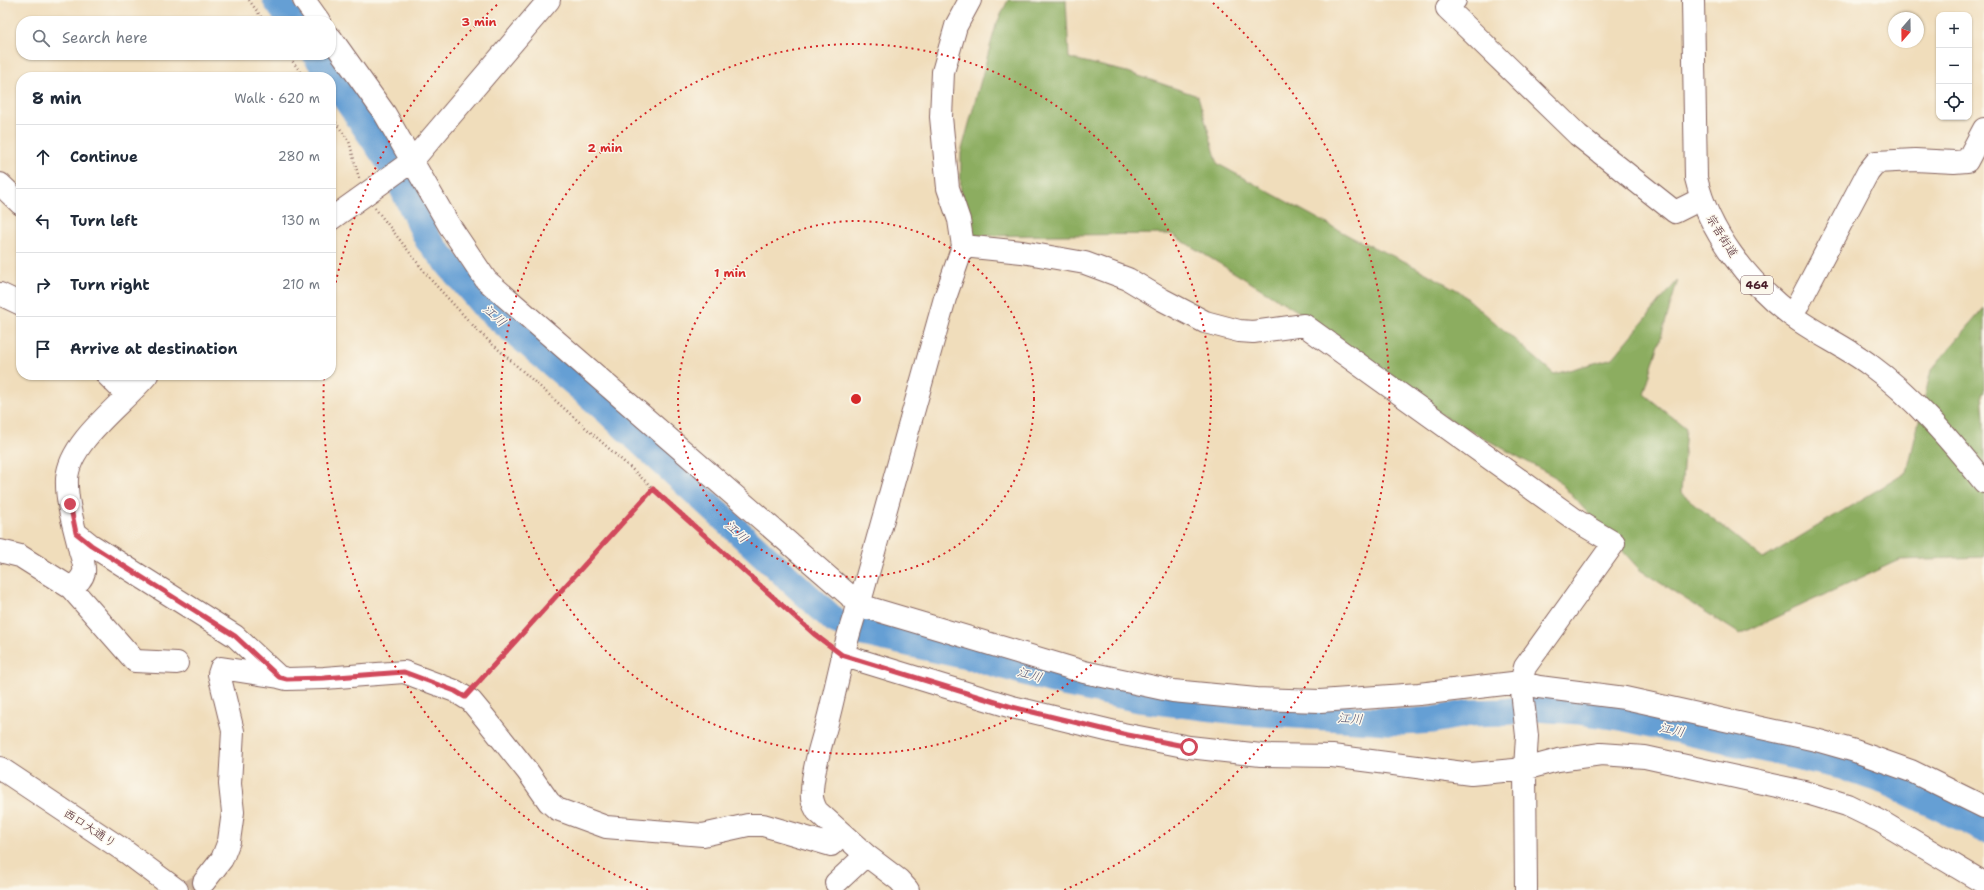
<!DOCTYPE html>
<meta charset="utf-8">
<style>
body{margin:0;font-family:"Shantell Sans","Klee One",sans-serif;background:#f6f6f7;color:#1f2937}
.controls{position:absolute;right:12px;top:12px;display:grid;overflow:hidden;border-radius:8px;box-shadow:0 1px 3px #0004}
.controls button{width:36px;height:36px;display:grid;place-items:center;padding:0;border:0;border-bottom:1px solid #e0e1e3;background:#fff;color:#1f2937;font:20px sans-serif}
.compass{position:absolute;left:1888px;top:12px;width:36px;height:36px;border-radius:50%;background:#fff;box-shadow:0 1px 3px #0004;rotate:200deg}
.stop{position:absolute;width:12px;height:12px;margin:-9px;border:3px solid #d1495b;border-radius:50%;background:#fff}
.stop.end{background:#d1495b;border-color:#fff;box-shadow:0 1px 4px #0008}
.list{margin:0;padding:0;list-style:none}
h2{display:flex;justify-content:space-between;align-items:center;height:52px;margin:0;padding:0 16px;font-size:17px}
h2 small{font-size:13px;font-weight:400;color:#747a83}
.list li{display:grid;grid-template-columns:26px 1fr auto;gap:12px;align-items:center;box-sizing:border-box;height:64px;padding:0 16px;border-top:1px solid #e0e1e3}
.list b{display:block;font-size:15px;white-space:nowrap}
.list em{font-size:13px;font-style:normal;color:#747a83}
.icon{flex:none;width:22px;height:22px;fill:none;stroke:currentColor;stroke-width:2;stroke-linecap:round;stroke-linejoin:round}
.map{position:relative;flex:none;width:1984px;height:890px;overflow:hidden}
.search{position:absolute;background:#fff;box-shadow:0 1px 3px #0004;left:16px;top:16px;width:320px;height:44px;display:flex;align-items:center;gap:10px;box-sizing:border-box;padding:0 14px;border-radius:16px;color:#747a83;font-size:15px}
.panel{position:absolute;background:#fff;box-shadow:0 1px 3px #0004;left:16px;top:72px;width:320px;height:308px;border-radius:16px}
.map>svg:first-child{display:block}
.forest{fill:#8cad61;stroke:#6b6646}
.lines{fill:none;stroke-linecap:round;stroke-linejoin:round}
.river{stroke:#659fd4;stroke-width:27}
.minor-tunnel{stroke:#cfb79e;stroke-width:22;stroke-dasharray:22 11;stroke-linecap:butt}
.minor-casing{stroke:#84625d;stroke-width:24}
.highway-casing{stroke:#84625d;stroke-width:24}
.path{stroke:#84625d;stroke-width:2.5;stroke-dasharray:1 3;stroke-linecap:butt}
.minor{stroke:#fff;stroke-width:22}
.highway{stroke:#fff;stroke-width:22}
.route{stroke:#d1495b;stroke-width:5}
.ring{fill:none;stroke:#d62828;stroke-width:2;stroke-dasharray:2 4}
.labels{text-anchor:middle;stroke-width:3;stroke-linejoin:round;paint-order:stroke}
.shield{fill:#fbf7ec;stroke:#7f6065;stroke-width:1}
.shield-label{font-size:11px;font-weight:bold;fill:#4a1f2b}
.street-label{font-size:12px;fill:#4a1f2b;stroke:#fbf7ec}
.water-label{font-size:13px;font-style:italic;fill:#55526f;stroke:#fbf7ec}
.centre{fill:#d62828;stroke:#fbf7ec;stroke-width:2}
.ring-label{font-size:12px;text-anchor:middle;font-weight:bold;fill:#d62828;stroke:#fbf7ec;stroke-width:3;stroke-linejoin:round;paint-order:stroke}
</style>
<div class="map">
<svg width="1984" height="890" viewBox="0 0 1984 890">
<rect width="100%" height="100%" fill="#fbf7ec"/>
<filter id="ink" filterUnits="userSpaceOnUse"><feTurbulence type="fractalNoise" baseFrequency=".025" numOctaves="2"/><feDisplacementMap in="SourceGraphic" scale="8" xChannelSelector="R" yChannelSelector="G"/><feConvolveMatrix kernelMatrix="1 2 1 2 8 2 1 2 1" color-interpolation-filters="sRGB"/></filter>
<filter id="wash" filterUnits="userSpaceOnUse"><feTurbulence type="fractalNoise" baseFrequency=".012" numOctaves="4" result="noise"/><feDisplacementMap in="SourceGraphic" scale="16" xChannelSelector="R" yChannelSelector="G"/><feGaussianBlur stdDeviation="0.9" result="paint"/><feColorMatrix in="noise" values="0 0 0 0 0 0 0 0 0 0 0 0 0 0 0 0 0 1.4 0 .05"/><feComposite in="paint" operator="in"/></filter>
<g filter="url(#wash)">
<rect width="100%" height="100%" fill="#f0ddbb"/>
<path class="forest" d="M1008 0H1066L1069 58 1127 72 1198 96 1218 164 1353 238 1404 261 1459 291 1554 374 1613 358 1678 280 1644 394 1686 428 1681 493 1763 559 1907 472 1931 370 1984 308V392L1982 394 1984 419V557L1899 560 1740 634 1640 570 1555 477 1438 413 1312 320 1171 234 960 236 961 153 996 25Z"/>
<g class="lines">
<path class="river" d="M276 0 291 21
M316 55 392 166 428 240 484 306 605 409 835 621 863 633 976 658 1063 683 1139 699 1246 712 1403 722 1433 720 1470 713 1503 712 1535 708 1579 711 1625 718 1841 766 1890 783 1984 829"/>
</g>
</g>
<g filter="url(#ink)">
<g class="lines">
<path class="minor-tunnel" d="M191 890 204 882"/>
<g class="minor-casing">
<path id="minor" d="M304 0 319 21
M970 0 956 26 943 72 941 117 948 188 959 220 963 246 1022 252 1085 263 1128 279 1163 300 1205 322 1239 331 1253 332 1304 325 1577 521 1614 543 1525 667 1521 682 1527 736 1525 769 1526 890
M1455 0 1447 8 1578 135 1675 212 1701 199
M331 38 385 114 449 225 486 280 850 596 856 604 1084 672 1173 691 1256 699 1320 701 1419 694 1521 682 1539 687 1625 698 1816 740 1855 751 1911 771 1984 807
M0 184 21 204
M331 219 412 161 549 0
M0 294 21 304
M1791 315 1799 303 1868 172 1876 162 1915 160 1954 162 1967 161 1984 129
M107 375 127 395
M76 533 91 545 235 636 279 677 287 679 324 678 404 672 455 691 471 701 485 718 528 772 549 802 557 809 606 827 703 835 748 825H763L831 845 842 834
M0 551 20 556 71 588 135 661 177 663
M71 588C77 583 82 580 84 572 85 566 82 557 80 551 75 529 66 503 67 479 69 441 124 403 147 375
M842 655 1012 707 1123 734 1189 747 1261 755 1332 756 1471 774 1525 769 1558 760 1601 754 1645 757 1804 792 1847 805 1880 821 1984 883
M0 768 126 852 177 890
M204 882 222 859 229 841 233 812 230 784 233 731 219 674 221 668 279 677
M836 883 866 855
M908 890 899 880 866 855 817 811C813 804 811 799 812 791 813 768 821 745 827 723 836 689 842 654 853 620 856 612 855 605 861 598L945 298 963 246"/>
</g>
<g class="highway-casing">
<path id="highway" d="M1693 0 1696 178C1709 233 1747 281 1791 315 1816 334 1845 346 1870 365 1914 397 1950 440 1984 482"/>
</g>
<path class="path" d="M249 0 264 21
M288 55 304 77
M331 116 349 141 359 178
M375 208 431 280 479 332 828 645
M477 684 653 489"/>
<use href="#minor" class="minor"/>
<use href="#highway" class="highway"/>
</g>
</g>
<g class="lines" filter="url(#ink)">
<path class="route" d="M70 504 76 533 91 545 235 636 279 677 287 679 324 678 404 672 455 691 465 697 653 489 814 634 842 655 1012 707 1123 734 1189 747"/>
</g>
<g class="ring">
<circle cx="856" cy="399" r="178"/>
<circle cx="856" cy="399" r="355"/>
<path d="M648 890A533 533 0 0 1 324 376M331 306A533 533 0 0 1 499 3M1213 3A533 533 0 0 1 1064 890"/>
</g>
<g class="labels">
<rect class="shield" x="1741" y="276" width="32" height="18" rx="3"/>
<g class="shield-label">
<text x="1757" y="289">464</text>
</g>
<g class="street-label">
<text transform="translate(1722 236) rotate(58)" y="4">宗吾街道</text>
<text transform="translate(90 828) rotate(33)" y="4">西口大通り</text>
</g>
<g class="water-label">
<text transform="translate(495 315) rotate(42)" y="5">江川</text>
<text transform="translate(737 531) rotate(43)" y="5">江川</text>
<text transform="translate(1030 674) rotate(16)" y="5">江川</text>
<text transform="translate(1350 718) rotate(4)" y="5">江川</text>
<text transform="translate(1672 729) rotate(12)" y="5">江川</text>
</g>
</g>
<circle cx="856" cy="399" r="6" class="centre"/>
<g class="ring-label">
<text x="479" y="26">3 min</text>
<text x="605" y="152">2 min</text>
<text x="730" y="277">1 min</text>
</g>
</svg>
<div class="controls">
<button>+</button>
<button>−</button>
<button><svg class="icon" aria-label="locate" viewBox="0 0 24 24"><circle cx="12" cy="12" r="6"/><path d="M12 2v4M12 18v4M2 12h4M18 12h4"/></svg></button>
</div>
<svg class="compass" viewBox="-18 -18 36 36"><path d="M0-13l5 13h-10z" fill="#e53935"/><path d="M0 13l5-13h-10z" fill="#747a83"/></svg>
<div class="stop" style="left:1189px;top:747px"></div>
<div class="stop end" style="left:70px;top:504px"></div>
<div class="search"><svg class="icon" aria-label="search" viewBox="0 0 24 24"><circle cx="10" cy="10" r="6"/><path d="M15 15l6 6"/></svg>Search here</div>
<section class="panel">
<h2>8 min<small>Walk · 620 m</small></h2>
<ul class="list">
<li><svg class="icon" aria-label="ahead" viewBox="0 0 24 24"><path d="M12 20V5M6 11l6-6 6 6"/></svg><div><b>Continue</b></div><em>280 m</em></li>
<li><svg class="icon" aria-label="left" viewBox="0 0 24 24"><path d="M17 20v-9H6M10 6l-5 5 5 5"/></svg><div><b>Turn left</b></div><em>130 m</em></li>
<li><svg class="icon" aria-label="right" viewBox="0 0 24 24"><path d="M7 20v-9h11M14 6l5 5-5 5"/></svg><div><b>Turn right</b></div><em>210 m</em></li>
<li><svg class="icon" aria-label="arrive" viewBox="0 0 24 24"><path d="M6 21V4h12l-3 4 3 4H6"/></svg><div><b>Arrive at destination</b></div></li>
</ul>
</section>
</div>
